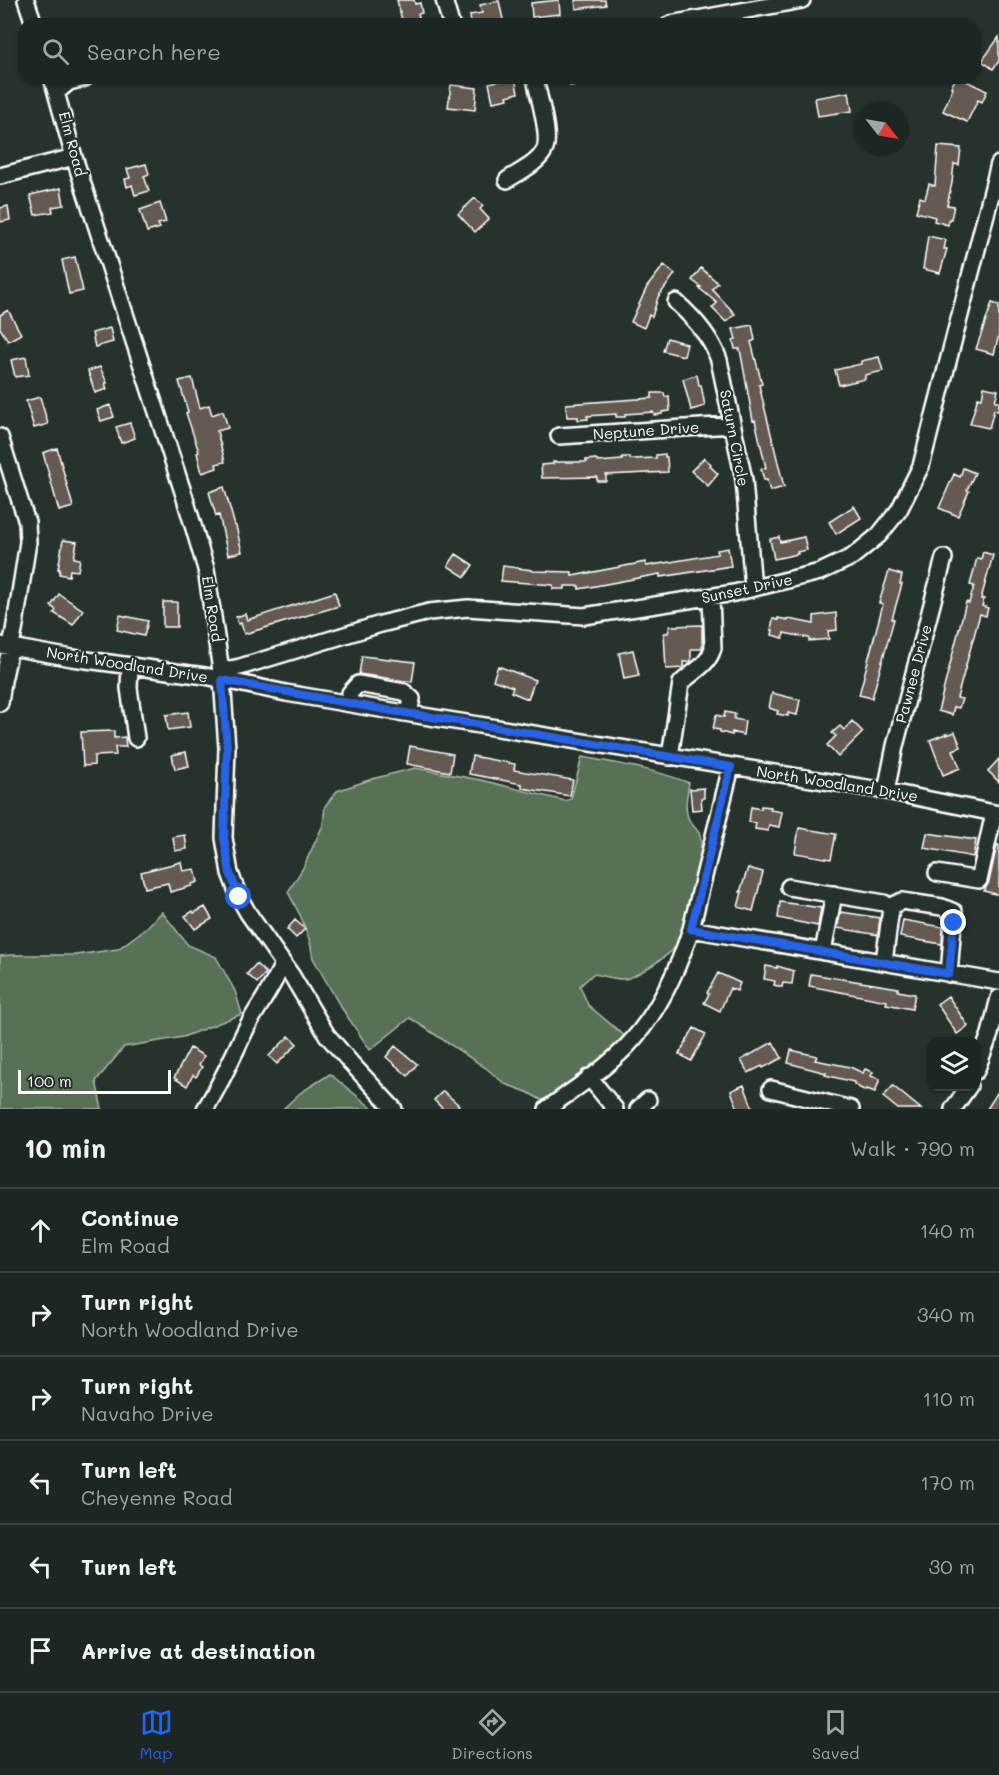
<!DOCTYPE html>
<meta charset="utf-8">
<style>
body{margin:0;font-family:Mali,sans-serif;background:#29322f;color:#f1f3f6}
.controls{position:absolute;right:18px;bottom:18px;display:grid;overflow:hidden;border-radius:12px;box-shadow:0 2px 4px #0004}
.controls button{width:54px;height:54px;display:grid;place-items:center;padding:0;border:0;border-bottom:2px solid #3a4340;background:#1c2622;color:#f1f3f6;font:30px sans-serif}
.compass{position:absolute;left:855px;top:102px;width:54px;height:54px;border-radius:50%;background:#1c2622;box-shadow:0 2px 4px #0004;rotate:121deg}
.scale{position:absolute;left:18px;bottom:15px;width:153px;box-sizing:border-box;padding-left:6px;border:3px solid #fff;border-top:0;font-size:16px;line-height:21px;white-space:nowrap;color:#fff;-webkit-text-stroke:4px #26332d;paint-order:stroke}
.stop{position:absolute;width:18px;height:18px;margin:-14px;border:4px solid #2563eb;border-radius:50%;background:#fff}
.stop.end{background:#2563eb;border-color:#fff;box-shadow:0 2px 6px #0008}
.list{margin:0;padding:0;list-style:none}
h2{display:flex;justify-content:space-between;align-items:center;height:78px;margin:0;padding:0 24px;font-size:26px}
h2 small{font-size:20px;font-weight:400;color:#a0a5a5}
.list li{display:grid;grid-template-columns:39px 1fr auto;gap:18px;align-items:center;box-sizing:border-box;height:84px;padding:0 24px;border-top:2px solid #3a4340}
.list b{display:block;font-size:22px;white-space:nowrap}
.list p{margin:0;font-size:20px;white-space:nowrap;color:#a0a5a5}
.list em{font-size:20px;font-style:normal;color:#a0a5a5}
.icon{flex:none;width:33px;height:33px;fill:none;stroke:currentColor;stroke-width:2;stroke-linecap:round;stroke-linejoin:round}
.map{position:relative;flex:none;width:999px;height:1109px;overflow:hidden}
.search{position:absolute;background:#1c2622;box-shadow:0 2px 4px #0004;left:18px;right:18px;top:18px;height:66px;display:flex;align-items:center;gap:15px;box-sizing:border-box;padding:0 21px;border-radius:18px;color:#a0a5a5;font-size:22px}
.sheet{height:582px;background:#1c2622}
nav{display:flex;justify-content:space-around;align-items:center;box-sizing:border-box;height:84px;border-top:2px solid #3a4340;background:#1c2622;font-size:16px;color:#a0a5a5}
nav a{display:grid;justify-items:center;gap:3px}
nav .on{color:#2563eb}
.map>svg:first-child{display:block}
.green{fill:#587055;stroke:#acb8aa;stroke-width:1.5}
.building{fill:#655a51;stroke:#fff;stroke-width:1.5}
.lines{fill:none;stroke-linecap:round;stroke-linejoin:round}
.minor-casing{stroke:#fff;stroke-width:20}
.minor{stroke:#26332d;stroke-width:15}
.route{stroke:#2563eb;stroke-width:8}
.labels{text-anchor:middle;stroke-width:4.5;stroke-linejoin:round;paint-order:stroke}
.street-label{font-size:15px;fill:#fff;stroke:#26332d}
</style>
<div class="map">
<svg width="999" height="1109" viewBox="0 0 999 1109">
<rect width="100%" height="100%" fill="#26332d"/>
<filter id="ink" filterUnits="userSpaceOnUse"><feTurbulence type="fractalNoise" baseFrequency=".0167" numOctaves="2"/><feDisplacementMap in="SourceGraphic" scale="12" xChannelSelector="R" yChannelSelector="G"/><feConvolveMatrix kernelMatrix="1 2 1 2 8 2 1 2 1" color-interpolation-filters="sRGB"/></filter>
<g filter="url(#ink)">
<path class="green" d="M582 757C618 764 655 769 689 783 687 795 683 812 691 823 697 831 700 830 701 842 702 865 688 929 674 948 668 956 635 978 624 979 615 980 602 975 593 974L580 986 588 1005 627 1038 547 1103 527 1092 505 1084 486 1068 410 1018 370 1050 339 1004 313 958 310 942 301 917 288 892 303 868 323 825 325 806 337 791 372 779 415 768 481 780 565 801 571 799Z
M162 912 188 945 216 957 235 991 242 1014 183 1037 124 1047 96 1081 102 1109H0V956L11 955H76L118 949 145 929Z
M330 1074 373 1109H283L300 1093Z"/>
<path class="building" d="M397 0H414L415 4 420 3 422 13 418 14 421 24H403Z
M559 0 560 14 532 17 531 3Z
M575 0H605L606 5 576 9Z
M499 1 504 24H471L470 15 482 13 480 5Z
M999 37V61L993 69 982 61Z
M515 78 518 93 507 96 508 99 493 102 489 83Z
M568 78H592V82L570 86Z
M956 78H960L987 91 982 102 978 100 967 122 943 111 953 88 951 87Z
M451 85 477 88 475 110 448 107Z
M849 92 852 111 818 116 815 98Z
M938 146 961 148 959 165 954 164 952 183 947 205 954 206 951 219H949L948 225 934 221 935 217 916 212 920 197 925 199 929 184 935 186Z
M146 164 149 174 144 176 149 191 135 195 132 185 127 187 125 179 130 178 127 169Z
M61 188 64 205 52 207 53 212 35 215 30 195Z
M475 198 483 206 480 209 489 219 475 232 458 214Z
M160 203 166 222 158 224 160 228 147 232 140 210Z
M8 206 10 220 0 222V208Z
M928 236 946 240 944 249H947L940 273 923 269Z
M75 257 83 291 69 294 62 260Z
M664 265 675 274 658 297 652 317 649 315 644 328 631 322 647 287Z
M701 268 718 283 712 289 735 314 726 322 712 308 717 303 699 288 701 287 692 280Z
M992 303 999 305V335L994 354 976 349Z
M8 310 21 334 8 341 0 328V315Z
M752 325 755 340 751 342 762 384 759 385 784 487 770 491 767 480H764L761 469 766 468 755 420 753 421 740 349H735L733 340 736 339 733 329Z
M110 328 113 342 95 347 92 333Z
M667 338 687 344 684 356 663 351Z
M26 357 29 375 15 377 11 360Z
M879 357 883 371 865 375V379L839 385 835 370 861 364V361Z
M100 367 107 383H105L107 389 95 393 88 371Z
M697 375 699 385H701L705 406 691 410 683 379Z
M192 378 200 408 209 405 212 415 223 411 228 428 217 431 225 462 216 464 217 468 202 473 197 453 199 452 186 413 188 412 179 381Z
M984 387 998 390 995 401 999 402V406L998 411 994 410 989 428 970 424 978 397 982 398Z
M652 393H664L665 397 669 396 670 411 662 412V414L654 415 653 412 625 414V417H616V414L587 416 588 419 578 420V417H567L566 404 652 398Z
M40 397 48 424 34 428 26 401Z
M110 405 114 417 101 421 97 410Z
M130 423 135 438 121 443 116 427Z
M57 448 73 507 59 511 43 453Z
M665 454V457H667L668 472 606 475V481H597V477L542 478 541 465 553 464V462H587L586 460 596 459 598 462 622 460V457H630V459H632L656 458V455Z
M704 458 711 464 710 466 718 474 708 486 691 471Z
M963 468 975 473 967 490 969 491 958 516 939 508 954 474 960 477Z
M224 487 235 526H236L242 552 228 555 219 515 216 516 209 492Z
M854 506 861 518 836 534 829 522Z
M779 537 780 542 804 537 807 550 797 552 798 554 774 559 770 539Z
M63 540 77 542 74 558 80 559 78 571 70 570 69 576 59 574 60 569H58Z
M728 548 731 566 660 577V574L579 589V586H565V589H553V585L501 581 503 566 532 570V571L572 572V576L646 562V566L718 554 717 550Z
M983 552 993 555 981 599H984L982 606 988 608 986 616 980 614 957 698 962 699 959 708 954 707 952 715 938 711 966 602 969 603 974 586 970 585 977 558 981 559Z
M456 554 473 565 465 577 448 566Z
M889 571 902 575 900 584H902L892 619H894L872 698 859 695 883 604 879 603Z
M335 592 339 606 244 634 241 623 238 624 236 617 245 614 247 620Z
M59 594 83 610 73 625 54 613 56 610 51 606Z
M163 602H177V627H163Z
M836 613 837 630 828 631 829 639 809 641V638L784 633 783 638 772 635 773 630H771L773 619 778 620V618L788 620 789 619 814 624V616Z
M120 615 148 621 144 636 117 630Z
M702 625V649H691V662H683L684 668 666 669 664 633H668L670 626Z
M633 650 639 676 624 679 619 653Z
M362 656 415 662 412 682 359 674Z
M498 666 535 680 528 699 511 692 513 687 493 680Z
M772 693 800 700 797 715 788 713V716L777 714 778 711 769 708Z
M188 712 190 727 168 730 166 715Z
M725 712 735 714 734 719 745 721 743 735 732 732V735L720 732V730L713 729 716 715 724 717Z
M852 721 863 732 838 757 827 745 836 736 832 733 840 726 844 730Z
M114 731V738L125 737 126 747H115L116 755 94 756V765L83 766 81 732Z
M955 732 961 747 953 750 960 768 943 775 930 740 948 733 947 735Z
M410 746 453 754 450 772 407 764Z
M186 752 189 766 175 769 172 755Z
M472 756 515 764 514 770 573 780 570 796 522 788V784L469 774Z
M999 759V782L988 771Z
M704 788V798H701L702 809 692 810 690 789Z
M761 806 771 807 770 810 782 812 779 827 769 825 768 831 755 829 756 823 749 822 751 807 761 809Z
M799 828 836 834 831 859 795 853Z
M927 833 976 840 973 857 924 848Z
M185 835 187 849 175 851 173 837Z
M997 845H999V895L984 891 989 882Z
M181 862 183 871 195 869 198 882 192 884V886L170 892 168 883 145 888 141 872Z
M748 868 763 872 753 911 738 907 742 892H740Z
M780 902 821 908 818 926 778 918Z
M205 907 212 919 195 929 185 916 193 911 194 913Z
M841 912 880 918 878 935 837 928Z
M295 920 305 929 296 938 287 929Z
M903 920 943 927 942 944 900 937Z
M256 964 266 973 257 983 247 974Z
M766 966 777 968V966L794 971 792 984 783 983 782 987 774 985 775 981 764 979Z
M718 973 740 983 737 991 730 988 720 1011 704 1003 709 994 707 993Z
M811 974 898 988V991L915 994 912 1009 886 1004 887 1001 809 986Z
M948 996 968 1026 957 1034 937 1004Z
M694 1028 706 1034 691 1061 679 1054Z
M289 1036 297 1044 277 1064 269 1056Z
M773 1042 782 1058 763 1068 762 1066 748 1073 741 1060Z
M395 1046 417 1064 408 1076 386 1057Z
M190 1048 204 1056 199 1065 202 1067 196 1077 193 1075 187 1086 174 1078Z
M791 1050 817 1056 815 1060 850 1067 863 1073 865 1069 873 1072 871 1076 880 1079 875 1092 867 1089 866 1091 858 1087V1086L854 1084V1082L825 1075 826 1073 788 1063Z
M744 1085 753 1109H738L731 1091Z
M893 1086 921 1109H898L883 1097Z
M999 1090V1109H987Z
M443 1091 459 1105 455 1109H443L434 1100Z"/>
<g class="lines">
<g class="minor-casing">
<path id="minor" d="M26 0 34 24
M444 0 451 24
M670 24 802 0
M52 78 74 157 184 495 206 569 220 664 223 692 227 748 224 838 230 873 239 897 248 913 292 976 327 1035 351 1063 394 1109
M57 92 69 82 85 78
M0 176 74 157
M507 180C519 172 537 164 544 151 552 137 538 96 535 78
M676 302C694 318 711 337 719 360L744 480 753 588
M559 436 732 425
M0 437 20 501 27 522 28 542 14 631 3 681H0
M0 645 72 658 205 676 286 693 386 710 886 791 999 814
M130 666 129 688 136 738
M221 671 240 667 381 624 429 612 468 608 584 616 734 593 820 572 852 557 879 535 899 510 921 466 999 164
M0 703 3 681
M349 703 350 693 358 684 404 692 412 699 409 713
M670 757 681 683C693 671 708 666 713 648L711 597
M886 791 895 746 944 558
M937 873 979 880 994 813
M789 887 884 903 891 908 884 962
M890 907 902 901 942 907 954 912 949 974
M691 929 999 982
M823 952 834 894
M976 1071 990 1034 999 998
M589 1077 615 1109
M771 1089 851 1109
M205 1109C222 1082 234 1053 248 1025 260 1004 274 985 283 963
M547 1109C574 1089 604 1070 627 1046 657 1015 678 969 691 929L731 767
M638 1109 648 1100
M953 1109 969 1086"/>
</g>
<use href="#minor" class="minor"/>
</g>
</g>
<g class="lines" filter="url(#ink)">
<path class="route" d="M239 897 230 873 224 838 227 748 222 680 386 710 470 723 731 767 691 929 949 974 954 923"/>
</g>
<g class="labels">
<g class="street-label">
<text transform="translate(72 144) rotate(75)" y="5">Elm Road</text>
<text transform="translate(646 431) rotate(-4)" y="5">Neptune Drive</text>
<text transform="translate(734 438) rotate(79)" y="5">Saturn Circle</text>
<text transform="translate(747 589) rotate(-12)" y="5">Sunset Drive</text>
<text transform="translate(212 609) rotate(81)" y="5">Elm Road</text>
<text transform="translate(127 665) rotate(9)" y="5">North Woodland Drive</text>
<text transform="translate(914 674) rotate(-75)" y="5">Pawnee Drive</text>
<text transform="translate(837 784) rotate(9)" y="5">North Woodland Drive</text>
</g>
</g>
</svg>
<div class="controls">
<button><svg class="icon" aria-label="layers" viewBox="0 0 24 24"><path d="M12 4l9 5-9 5-9-5zM3 14l9 5 9-5"/></svg></button>
</div>
<svg class="compass" viewBox="-18 -18 36 36"><path d="M0-13l5 13h-10z" fill="#e53935"/><path d="M0 13l5-13h-10z" fill="#a0a5a5"/></svg>
<div class="scale">100 m</div>
<div class="stop" style="left:239px;top:897px"></div>
<div class="stop end" style="left:954px;top:923px"></div>
<div class="search"><svg class="icon" aria-label="search" viewBox="0 0 24 24"><circle cx="10" cy="10" r="6"/><path d="M15 15l6 6"/></svg>Search here</div>
</div>
<section class="sheet">
<h2>10 min<small>Walk · 790 m</small></h2>
<ul class="list">
<li><svg class="icon" aria-label="ahead" viewBox="0 0 24 24"><path d="M12 20V5M6 11l6-6 6 6"/></svg><div><b>Continue</b><p>Elm Road</p></div><em>140 m</em></li>
<li><svg class="icon" aria-label="right" viewBox="0 0 24 24"><path d="M7 20v-9h11M14 6l5 5-5 5"/></svg><div><b>Turn right</b><p>North Woodland Drive</p></div><em>340 m</em></li>
<li><svg class="icon" aria-label="right" viewBox="0 0 24 24"><path d="M7 20v-9h11M14 6l5 5-5 5"/></svg><div><b>Turn right</b><p>Navaho Drive</p></div><em>110 m</em></li>
<li><svg class="icon" aria-label="left" viewBox="0 0 24 24"><path d="M17 20v-9H6M10 6l-5 5 5 5"/></svg><div><b>Turn left</b><p>Cheyenne Road</p></div><em>170 m</em></li>
<li><svg class="icon" aria-label="left" viewBox="0 0 24 24"><path d="M17 20v-9H6M10 6l-5 5 5 5"/></svg><div><b>Turn left</b></div><em>30 m</em></li>
<li><svg class="icon" aria-label="arrive" viewBox="0 0 24 24"><path d="M6 21V4h12l-3 4 3 4H6"/></svg><div><b>Arrive at destination</b></div></li>
</ul>
</section>
<nav>
<a class="on"><svg class="icon" aria-label="map" viewBox="0 0 24 24"><path d="M3 6l6-2 6 2 6-2v14l-6 2-6-2-6 2zM9 4v14M15 6v14"/></svg>Map</a>
<a><svg class="icon" aria-label="directions" viewBox="0 0 24 24"><path d="M12 3l9 9-9 9-9-9zM9 14v-3h6M13 9l2 2-2 2"/></svg>Directions</a>
<a><svg class="icon" aria-label="saved" viewBox="0 0 24 24"><path d="M7 4h10v16l-5-4-5 4z"/></svg>Saved</a>
</nav>
